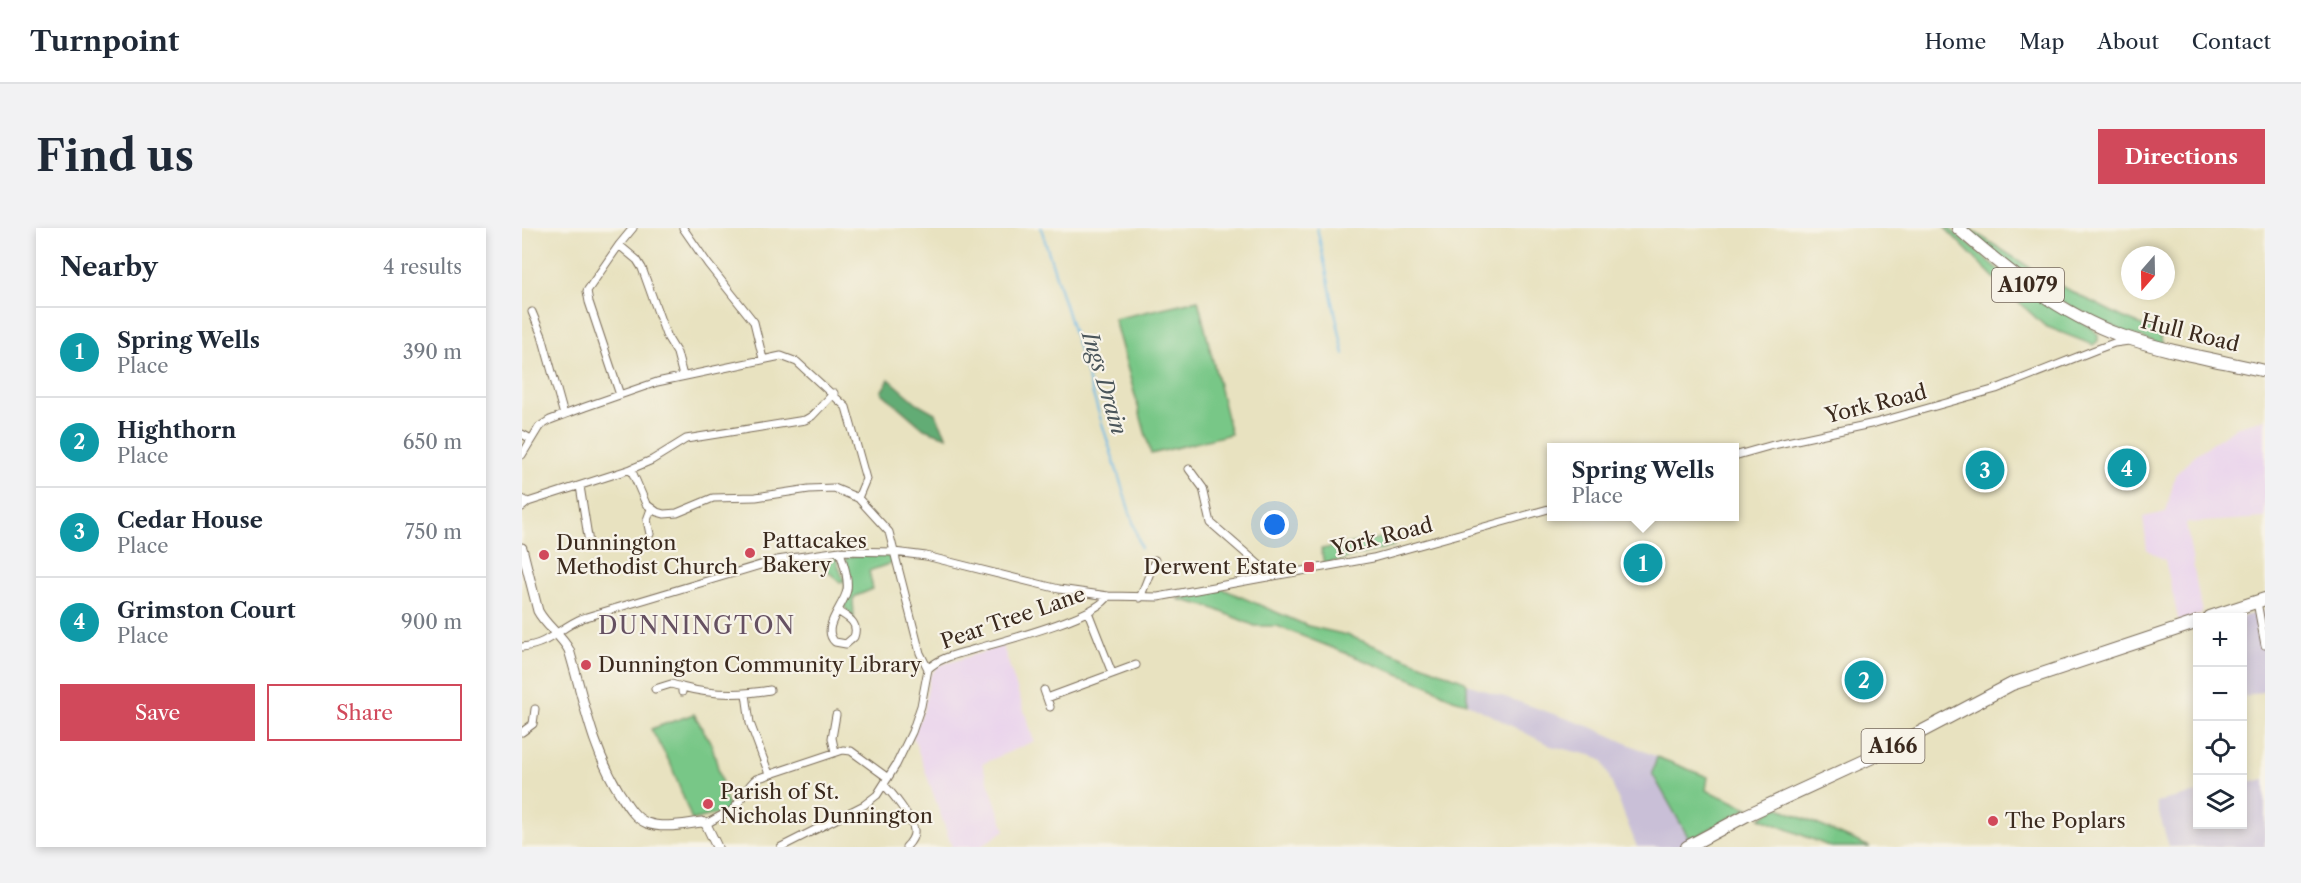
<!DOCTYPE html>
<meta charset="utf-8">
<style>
body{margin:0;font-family:"Libre Caslon Text",serif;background:#f2f2f3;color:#1f2937}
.controls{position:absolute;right:18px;bottom:18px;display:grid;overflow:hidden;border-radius:0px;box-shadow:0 3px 9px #0003}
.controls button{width:54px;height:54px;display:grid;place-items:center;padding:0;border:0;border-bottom:2px solid #e0e1e3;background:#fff;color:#1f2937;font:30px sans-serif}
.compass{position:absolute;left:1599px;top:18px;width:54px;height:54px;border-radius:50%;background:#fff;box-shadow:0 3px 9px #0003;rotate:200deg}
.you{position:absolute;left:753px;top:297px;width:21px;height:21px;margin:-15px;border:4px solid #fff;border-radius:50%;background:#1a73e8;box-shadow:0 0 0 9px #1a73e833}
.badge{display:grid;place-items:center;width:39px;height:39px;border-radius:50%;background:#d1495b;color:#fff;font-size:20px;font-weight:700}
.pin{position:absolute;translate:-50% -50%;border:3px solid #fff;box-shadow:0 2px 6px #0006}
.popup{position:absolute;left:1025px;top:215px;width:192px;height:78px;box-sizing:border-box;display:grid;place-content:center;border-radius:0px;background:#fff;filter:drop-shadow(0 2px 4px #0005);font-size:20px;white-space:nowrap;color:#747a83}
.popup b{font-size:22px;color:#1f2937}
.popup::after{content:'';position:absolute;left:50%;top:100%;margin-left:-12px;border:12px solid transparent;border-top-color:#fff}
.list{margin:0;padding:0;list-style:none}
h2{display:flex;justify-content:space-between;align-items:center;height:78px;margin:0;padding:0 24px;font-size:26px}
h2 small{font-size:20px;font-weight:400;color:#747a83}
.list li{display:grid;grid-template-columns:39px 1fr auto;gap:18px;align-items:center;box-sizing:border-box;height:90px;padding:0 24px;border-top:2px solid #e0e1e3}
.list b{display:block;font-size:22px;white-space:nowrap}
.list p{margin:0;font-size:20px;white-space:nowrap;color:#747a83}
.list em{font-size:20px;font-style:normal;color:#747a83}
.actions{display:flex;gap:12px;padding:18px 24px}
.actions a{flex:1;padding:14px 0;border:2px solid #d1495b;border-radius:0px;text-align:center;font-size:21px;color:#d1495b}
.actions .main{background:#d1495b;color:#fff}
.icon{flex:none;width:33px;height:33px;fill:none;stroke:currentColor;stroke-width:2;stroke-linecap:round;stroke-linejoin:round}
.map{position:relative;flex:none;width:1743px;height:619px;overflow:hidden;border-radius:0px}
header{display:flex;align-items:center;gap:36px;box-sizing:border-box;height:84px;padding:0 30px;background:#fff;border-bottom:2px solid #e0e1e3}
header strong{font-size:28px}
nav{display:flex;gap:33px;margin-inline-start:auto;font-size:21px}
.intro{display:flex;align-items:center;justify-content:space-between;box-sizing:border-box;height:144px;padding:0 36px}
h1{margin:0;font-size:42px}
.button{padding:15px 27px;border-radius:0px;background:#d1495b;color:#fff;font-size:21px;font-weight:700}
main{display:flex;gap:36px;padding:0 36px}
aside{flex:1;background:#fff;border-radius:0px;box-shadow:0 3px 9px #0003}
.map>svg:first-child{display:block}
.built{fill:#e9d1ed}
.industrial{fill:#c9bfd7}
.green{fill:#78c787;stroke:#5a7852;stroke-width:1.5}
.forest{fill:#62ac74;stroke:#4e6b49;stroke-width:1.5}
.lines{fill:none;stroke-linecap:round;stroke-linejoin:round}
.stream{stroke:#6ebae7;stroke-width:2}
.street-casing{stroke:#786a57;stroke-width:9}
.secondary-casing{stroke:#786a57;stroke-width:11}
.highway-casing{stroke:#786a57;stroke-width:14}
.street{stroke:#fff;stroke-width:7}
.secondary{stroke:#fff;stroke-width:9}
.highway{stroke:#fff;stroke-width:12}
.poi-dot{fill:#d1495b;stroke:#f7f3e8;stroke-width:2}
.labels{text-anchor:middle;stroke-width:4.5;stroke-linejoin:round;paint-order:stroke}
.shield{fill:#f7f3e8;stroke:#73665b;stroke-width:1.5}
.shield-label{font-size:20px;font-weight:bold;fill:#3b2a1e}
.street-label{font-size:21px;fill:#3b2a1e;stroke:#f7f3e8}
.poi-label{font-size:21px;fill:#3b2a1e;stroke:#f7f3e8;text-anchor:start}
.water-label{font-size:22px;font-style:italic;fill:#4a555a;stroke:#f7f3e8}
.quarter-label{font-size:24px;letter-spacing:1.5px;fill:#665162;stroke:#f7f3e8}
</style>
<header>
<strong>Turnpoint</strong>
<nav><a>Home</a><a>Map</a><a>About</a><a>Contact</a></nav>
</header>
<div class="intro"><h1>Find us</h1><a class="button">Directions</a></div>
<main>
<aside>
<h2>Nearby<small>4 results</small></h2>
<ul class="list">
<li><span class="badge" style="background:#0f9aa8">1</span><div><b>Spring Wells</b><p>Place</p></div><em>390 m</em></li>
<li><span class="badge" style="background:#0f9aa8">2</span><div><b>Highthorn</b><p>Place</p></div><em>650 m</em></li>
<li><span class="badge" style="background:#0f9aa8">3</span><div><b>Cedar House</b><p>Place</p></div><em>750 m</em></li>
<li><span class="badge" style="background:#0f9aa8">4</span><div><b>Grimston Court</b><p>Place</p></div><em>900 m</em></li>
</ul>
<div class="actions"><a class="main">Save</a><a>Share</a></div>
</aside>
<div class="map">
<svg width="1743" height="619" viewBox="0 0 1743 619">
<rect width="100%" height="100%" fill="#f7f3e8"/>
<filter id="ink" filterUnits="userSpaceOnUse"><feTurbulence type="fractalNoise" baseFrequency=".0167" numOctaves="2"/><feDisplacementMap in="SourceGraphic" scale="12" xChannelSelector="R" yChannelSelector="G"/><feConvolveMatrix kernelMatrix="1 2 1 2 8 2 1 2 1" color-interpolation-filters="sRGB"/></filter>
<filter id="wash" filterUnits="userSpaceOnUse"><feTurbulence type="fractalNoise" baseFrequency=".008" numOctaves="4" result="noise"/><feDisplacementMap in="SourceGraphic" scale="24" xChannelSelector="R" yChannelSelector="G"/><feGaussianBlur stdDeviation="1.35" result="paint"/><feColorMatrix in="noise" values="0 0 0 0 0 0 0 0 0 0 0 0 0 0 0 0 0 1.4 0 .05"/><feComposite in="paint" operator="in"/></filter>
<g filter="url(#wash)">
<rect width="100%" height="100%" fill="#e8e2c0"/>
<path class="built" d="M1743 191V290L1664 295 1680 386 1657 394 1643 332 1625 322 1621 289 1644 284 1653 247 1674 226 1716 198Z
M481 418 512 513 460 536 483 602 458 619H430L391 508 402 481 408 448 416 438Z"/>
<path class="industrial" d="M1743 383V463L1723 469 1720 458V389H1718Z
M945 456 1069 499 1135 529 1130 545 1168 612 1154 619H1115L1081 533 1072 528 1029 518 945 475Z
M1743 551V619H1647L1634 574 1675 565 1676 596H1720L1721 556Z"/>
<path class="green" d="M1423 0H1427L1489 52 1571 101 1576 107V113L1571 117 1523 98 1489 67Z
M1441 0H1446L1527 52 1600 89 1637 104 1641 117 1605 105 1532 70Z
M676 72 709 206 629 226 592 91Z
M869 308 872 318 802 336 799 321Z
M346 327C355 327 367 325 372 334L347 343 351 361 334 368 331 371 332 390 323 380 324 329Z
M313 328 322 353 318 354 295 334 294 331Z
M701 361 786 398 825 407 943 453 945 456V475L931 471 907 458 755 398H733L688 379 655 371Z
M172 486 190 517 207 583 170 592 149 537 129 501Z
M1135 529 1186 549 1184 562 1226 580 1168 612 1130 545Z
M1255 579 1348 619H1309L1238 590Z"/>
<path class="forest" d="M367 151 395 175 413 185 425 209 402 201 359 164Z"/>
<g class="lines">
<path class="stream" d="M519 0 619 320
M795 0 822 126"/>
</g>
</g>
<g filter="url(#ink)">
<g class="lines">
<g class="street-casing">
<path id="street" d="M161 0 186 36 232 94 241 131
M97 17 115 32 120 40 144 107 155 125 161 148
M10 84 20 108 42 187
M98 167 67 74 65 63 97 17 111 0
M0 206 9 211
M0 227 17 199 28 192 63 179 135 154 259 128 275 134 324 179 344 251 336 270
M1212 228 1251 217 1353 195 1474 161 1573 122 1592 115 1607 113
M109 241 124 276 135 284 142 286 155 285 191 270 234 269 287 261 312 260 336 270 367 304 398 425 406 441 399 478 390 504 374 537 355 567 342 577 259 619
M667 241 681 260 689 295 743 342 746 349
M58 258 67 315
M0 271 6 274 0 279
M6 274 109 241 130 232 164 211 283 192 290 188 312 165
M128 306 125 292 129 281
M618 370 633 332
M1735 374 1743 417
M317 384C327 390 337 395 332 409L324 416 313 414C298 400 322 378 325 362 327 349 321 335 318 323
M566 384 590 445
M0 419C29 416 36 400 61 390L255 332 318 323 372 324 404 328 537 361 586 368 636 369 851 330 1030 280
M406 441C418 429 437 426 453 421 478 414 576 389 586 368
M160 459C189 467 219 467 248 462
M133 461 149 456 160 459V464
M522 462 528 479
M224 466 228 495 247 546
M525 470 614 437
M0 504 11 496 13 481
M313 524 310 510 314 487
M362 557C371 566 390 590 392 602 393 609 389 614 384 619
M207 585C220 576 222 560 234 551L321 522 329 523 366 550
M184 596 202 586"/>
</g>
<g class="secondary-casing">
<path id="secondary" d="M0 320 16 383C24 398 39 407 47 422 62 472 69 518 97 564 104 575 112 590 125 595 142 601 162 596 180 594L184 596 195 619"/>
</g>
<g class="highway-casing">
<path id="highway" d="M1436 0C1485 43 1538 86 1600 108 1646 124 1695 132 1743 143
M1688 389 1743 371
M1165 619 1225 587 1353 528 1490 456 1676 394"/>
</g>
<use href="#street" class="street"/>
<use href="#secondary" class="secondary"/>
<use href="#highway" class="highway"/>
</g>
</g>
<g class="poi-dot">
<circle cx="228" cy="325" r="6"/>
<circle cx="22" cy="327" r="6"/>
<rect x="781" y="333" width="12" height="12" rx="3"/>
<circle cx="64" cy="437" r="6"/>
<circle cx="186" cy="576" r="6"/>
<circle cx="1471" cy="593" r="6"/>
</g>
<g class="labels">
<g class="shield">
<rect x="1470" y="40" width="72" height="34" rx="4.5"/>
<rect x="1339.5" y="501" width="63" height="34" rx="4.5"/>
</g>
<g class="shield-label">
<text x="1506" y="64">A1079</text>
<text x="1371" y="525">A166</text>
</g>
<g class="street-label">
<text transform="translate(1668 105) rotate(14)" y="7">Hull Road</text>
<text transform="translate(1354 176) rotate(-14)" y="7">York Road</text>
<text transform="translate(860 309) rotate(-14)" y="7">York Road</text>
<text transform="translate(491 390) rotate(-19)" y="7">Pear Tree Lane</text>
</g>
<g class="poi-label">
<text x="240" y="320">Pattacakes<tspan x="240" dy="24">Bakery</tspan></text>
<text x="34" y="322">Dunnington<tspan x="34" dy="24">Methodist Church</tspan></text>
<text x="775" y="346" text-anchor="end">Derwent Estate</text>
<text x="76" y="444">Dunnington Community Library</text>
<text x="198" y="571">Parish of St.<tspan x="198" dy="24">Nicholas Dunnington</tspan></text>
<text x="1483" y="600">The Poplars</text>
</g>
<g class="water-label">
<text transform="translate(583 155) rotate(73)" y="8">Ings Drain</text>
</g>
<g class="quarter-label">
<text x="175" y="406">DUNNINGTON</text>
</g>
</g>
</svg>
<div class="controls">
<button>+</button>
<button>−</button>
<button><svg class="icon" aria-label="locate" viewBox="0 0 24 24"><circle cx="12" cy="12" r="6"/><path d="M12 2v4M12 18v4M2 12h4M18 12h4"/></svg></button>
<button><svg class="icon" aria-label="layers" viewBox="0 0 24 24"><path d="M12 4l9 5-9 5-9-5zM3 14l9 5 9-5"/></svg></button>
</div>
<svg class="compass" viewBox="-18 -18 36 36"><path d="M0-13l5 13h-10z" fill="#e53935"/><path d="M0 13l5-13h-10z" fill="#747a83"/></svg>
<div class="you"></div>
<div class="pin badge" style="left:1121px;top:335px;background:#0f9aa8">1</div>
<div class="popup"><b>Spring Wells</b>Place</div>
<div class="pin badge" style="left:1342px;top:452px;background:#0f9aa8">2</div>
<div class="pin badge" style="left:1463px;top:242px;background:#0f9aa8">3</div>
<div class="pin badge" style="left:1605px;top:240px;background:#0f9aa8">4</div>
</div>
</main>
